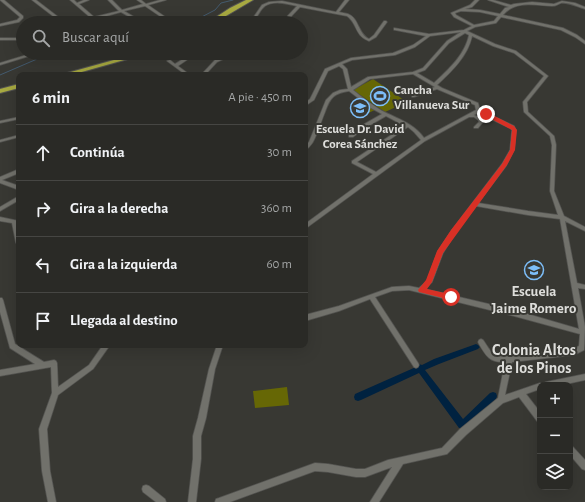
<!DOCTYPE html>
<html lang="es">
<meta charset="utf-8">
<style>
body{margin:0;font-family:"Alegreya Sans",sans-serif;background:#363632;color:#f1f3f6}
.controls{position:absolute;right:12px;bottom:12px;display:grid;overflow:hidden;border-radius:8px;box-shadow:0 4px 16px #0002}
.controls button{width:36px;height:36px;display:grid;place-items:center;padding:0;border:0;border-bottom:1px solid #464643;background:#2a2a26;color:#f1f3f6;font:20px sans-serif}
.stop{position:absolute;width:12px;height:12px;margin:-9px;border:3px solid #d93025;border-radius:50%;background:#fff}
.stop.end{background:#d93025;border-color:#fff;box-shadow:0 1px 4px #0008}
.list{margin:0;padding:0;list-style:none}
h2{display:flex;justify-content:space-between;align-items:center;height:52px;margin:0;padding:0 16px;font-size:17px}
h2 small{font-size:13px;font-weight:400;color:#a5a7a7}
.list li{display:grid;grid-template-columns:26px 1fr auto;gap:12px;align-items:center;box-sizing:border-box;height:56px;padding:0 16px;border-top:1px solid #464643}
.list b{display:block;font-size:15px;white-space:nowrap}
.list em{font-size:13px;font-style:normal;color:#a5a7a7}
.icon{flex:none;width:22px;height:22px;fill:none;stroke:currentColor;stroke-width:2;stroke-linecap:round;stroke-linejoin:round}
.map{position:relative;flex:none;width:585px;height:502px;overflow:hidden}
.search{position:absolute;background:#2a2a26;box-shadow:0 4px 16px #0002;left:16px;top:16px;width:292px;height:44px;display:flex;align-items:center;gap:10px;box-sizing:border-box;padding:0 14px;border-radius:22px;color:#a5a7a7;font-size:15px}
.panel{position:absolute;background:#2a2a26;box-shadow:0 4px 16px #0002;left:16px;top:72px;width:292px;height:276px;border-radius:8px}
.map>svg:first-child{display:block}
.green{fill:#666705}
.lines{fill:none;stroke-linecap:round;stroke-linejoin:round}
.stream{stroke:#435a6e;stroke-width:1}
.canal{fill:#002240;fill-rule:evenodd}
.street-casing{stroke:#545451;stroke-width:1.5}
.highway-casing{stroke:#545451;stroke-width:2}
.street{fill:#71716b;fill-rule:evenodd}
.highway{fill:#a8aa41;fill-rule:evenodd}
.route{fill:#d93025}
.labels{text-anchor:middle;stroke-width:4;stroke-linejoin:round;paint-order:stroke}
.far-poi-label{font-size:13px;font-weight:bold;fill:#dededb;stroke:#383833;text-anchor:start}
.poi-label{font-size:15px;font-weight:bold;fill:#dededb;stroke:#383833}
.neighbourhood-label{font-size:16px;font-weight:bold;fill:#dededb;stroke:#383833}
</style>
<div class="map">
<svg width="585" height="502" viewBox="0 0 585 502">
<rect width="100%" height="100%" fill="#383833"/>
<path class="green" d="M373 79 407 102 385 112 353 90Z
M362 100 375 110 366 114 351 104Z
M287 387 289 405 255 408 253 391Z"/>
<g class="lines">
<path class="stream" d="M190 23 215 10 221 3 233 0
M81 53H97
M0 75 51 53"/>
<path class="canal" d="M476 344 478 345 480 347 478 349 439 364 425 370 463 419 490 393 493 392 496 393 497 396 496 399 465 428 462 429 459 428 419 373 361 400 358 401 355 400 354 397 355 394 416 367V365L419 364 422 365 434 359Z"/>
<g class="street-casing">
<path id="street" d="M0 0H4L23 16V18L19 22 0 26V24L17 20 20 17Z
M32 0H36L66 23H62Z
M70 0H74L77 3 84 0H89L79 4 94 17 119 11 108 0H112L122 10 143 4 137 0H141L146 4 160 0H166L148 5 174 23H170L145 6 124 11 144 23H140L121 12 96 19 103 23H99L93 20 81 23H75L91 18Z
M345 0H349L339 12C342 13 345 13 348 14 359 18 358 34 369 39L374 35 384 21H386L387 22 376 37 369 41C354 35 358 24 347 16L300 7 285 23H281L297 6C288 4 274 0 265 6 256 13 259 23 243 23L253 18 262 5 269 2 282 1 336 12Z
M475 0H479L472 7 465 9 480 10 500 14 505 8 509 7 488 0H493L511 5 514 4 532 2 554 4 562 1 575 3 585 7V9C578 7 569 2 561 3 558 4 556 6 552 6 534 5 516 0 503 15L563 28 577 35 585 41V44L575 37 561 30 501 17 496 23 475 27 467 31 495 44 516 51 548 76 527 102 528 112 554 136 556 145 554 191 564 216 585 227V231L565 221 577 283 585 285V289L578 288 585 327 584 350 574 355 512 362 505 395 540 383 543 385 544 383 546 382 585 374V380L562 385H540V389L526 394 540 412V422L537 421 519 397 503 403 466 435 447 454 403 464 379 502H370L392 467 365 477H356L328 472 315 471 230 502H215L216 499 219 498 315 463 328 464 356 469H365L388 460 442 448 460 429 498 398 505 362C490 363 486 356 479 344L478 342 479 340 481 339 483 340C492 353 492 357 509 356L573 349 579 346 580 334 514 316 409 290 392 291 375 297 418 363 419 365 418 367 416 368 414 367 370 299 339 311 305 321V315L339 306 392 287 409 286 419 288 427 281 438 251 452 230 502 164 510 150 512 130 510 128 478 113 474 115 481 118 483 122 478 128H474V127L479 122 478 120 474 117H469L425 141 305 229V224L373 174 352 163V161L405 126 386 116 365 128 353 137H349V135L361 126 382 114 371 108 349 91C334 93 330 98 325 112 322 119 320 126 317 133 314 140 312 146 305 150V146L309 142 326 100 333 93 340 90 348 89 343 69 339 66 328 71 314 100 305 106V103L310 99 325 69 351 58 393 53 413 45 426 36 395 30H394V28L429 34 464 30 472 26 454 17 451 13 470 5ZM461 11 480 12 498 16 494 21 474 25 456 15 455 13ZM461 32 447 41 423 68 413 72 368 77 351 87 347 69 342 64 352 60 395 55 415 47 430 36ZM465 33 469 35C465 55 448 70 434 83L417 73 425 70 449 43ZM472 36 493 46 514 53 544 76 523 102 524 112 550 136 552 145 550 191 558 215 528 211 478 203 506 166 514 150 516 130 514 126 480 110 478 103 442 88 437 85C451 72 468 56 472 36ZM413 74 435 87 412 95V97H414L437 89 475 105 476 110 424 138C413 122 394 118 379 109 369 103 361 96 353 90L370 79ZM408 127 414 132 421 140 376 172 357 162ZM476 206 528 215 560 219 579 329 514 310 425 289 432 282 443 253 456 232Z
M0 38H23V40H0Z
M33 53H39L0 65V63Z
M193 53H197L178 66 190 75H186L167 61 170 60 175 64Z
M231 53H236L217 62 205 75H201L215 60Z
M297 74H299L301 75H296Z
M19 117V119L0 123V121Z
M19 135V137L0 142V140Z
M19 169V173L2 180 19 186V190L0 183V177Z
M19 196V200L0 211V207Z
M0 217 19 221V225H17L19 232V245L16 243 12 223 0 221Z
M0 298H2L3 300 15 344 44 362 54 360 56 361 57 363 58 387 89 365 103 345H110L93 369 58 395 47 429 50 471 56 502H48L42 471 39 429 52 393 51 367 0 376V370L35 364 10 348 0 312Z
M217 345H223L215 369 206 418 201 436V459L196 502H188L193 459V436L198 418 209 369Z
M570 446 573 447 585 460V470L582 469 570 455Z
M146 485 149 486 165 499 166 502H156L143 492 142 489 143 486Z"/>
</g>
<g class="highway-casing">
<path id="highway" d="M246 0H253L214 23H207L230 8Z
M139 53H149L71 75H60Z
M19 84V88L0 93V89Z"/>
</g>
<use href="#street" class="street"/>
<use href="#highway" class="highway"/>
</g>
<path class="route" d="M484 112H487L514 126 517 130 515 150 507 165 443 253 432 282 427 289 454 295V299L451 300 419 292 418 290 426 280 437 251 451 230 502 164 510 150 512 130 484 115Z"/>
<defs>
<g id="stadium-ring" transform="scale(1)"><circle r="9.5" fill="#383833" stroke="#7dbef9" stroke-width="1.5"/><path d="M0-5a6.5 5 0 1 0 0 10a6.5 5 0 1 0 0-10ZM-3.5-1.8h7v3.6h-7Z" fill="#7dbef9"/></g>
<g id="school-ring" transform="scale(1)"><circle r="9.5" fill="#383833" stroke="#7dbef9" stroke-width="1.5"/><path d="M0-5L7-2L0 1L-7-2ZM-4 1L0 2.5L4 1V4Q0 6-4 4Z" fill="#7dbef9"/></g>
</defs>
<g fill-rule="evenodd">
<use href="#stadium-ring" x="380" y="96"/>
<use href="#school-ring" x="360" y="108"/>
<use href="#school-ring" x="534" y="270"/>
</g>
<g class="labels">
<g class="far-poi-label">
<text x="394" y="94">Cancha<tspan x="394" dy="15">Villanueva Sur</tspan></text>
<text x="360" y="133" text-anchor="middle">Escuela Dr. David<tspan x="360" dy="15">Corea Sánchez</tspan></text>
</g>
<g class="poi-label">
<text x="534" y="296">Escuela<tspan x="534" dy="17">Jaime Romero</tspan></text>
</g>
<g class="neighbourhood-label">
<text x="534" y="355">Colonia Altos<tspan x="534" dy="18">de los Pinos</tspan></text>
</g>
</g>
</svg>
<div class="controls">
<button>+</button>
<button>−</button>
<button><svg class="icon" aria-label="layers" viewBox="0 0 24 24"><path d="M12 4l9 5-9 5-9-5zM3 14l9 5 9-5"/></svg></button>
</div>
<div class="stop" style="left:451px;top:297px"></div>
<div class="stop end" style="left:486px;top:114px"></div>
<div class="search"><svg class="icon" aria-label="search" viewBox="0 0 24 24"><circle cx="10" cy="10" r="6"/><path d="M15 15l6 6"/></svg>Buscar aquí</div>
<section class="panel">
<h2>6 min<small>A pie · 450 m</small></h2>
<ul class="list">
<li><svg class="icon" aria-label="ahead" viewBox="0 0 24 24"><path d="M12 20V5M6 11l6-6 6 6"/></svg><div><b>Continúa</b></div><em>30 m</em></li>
<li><svg class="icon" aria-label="right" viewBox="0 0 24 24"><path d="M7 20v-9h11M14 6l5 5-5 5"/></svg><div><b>Gira a la derecha</b></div><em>360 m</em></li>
<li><svg class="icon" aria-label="left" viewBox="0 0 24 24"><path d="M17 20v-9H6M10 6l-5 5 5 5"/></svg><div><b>Gira a la izquierda</b></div><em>60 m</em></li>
<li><svg class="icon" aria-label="arrive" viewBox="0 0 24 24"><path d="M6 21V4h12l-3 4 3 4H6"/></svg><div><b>Llegada al destino</b></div></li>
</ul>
</section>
</div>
